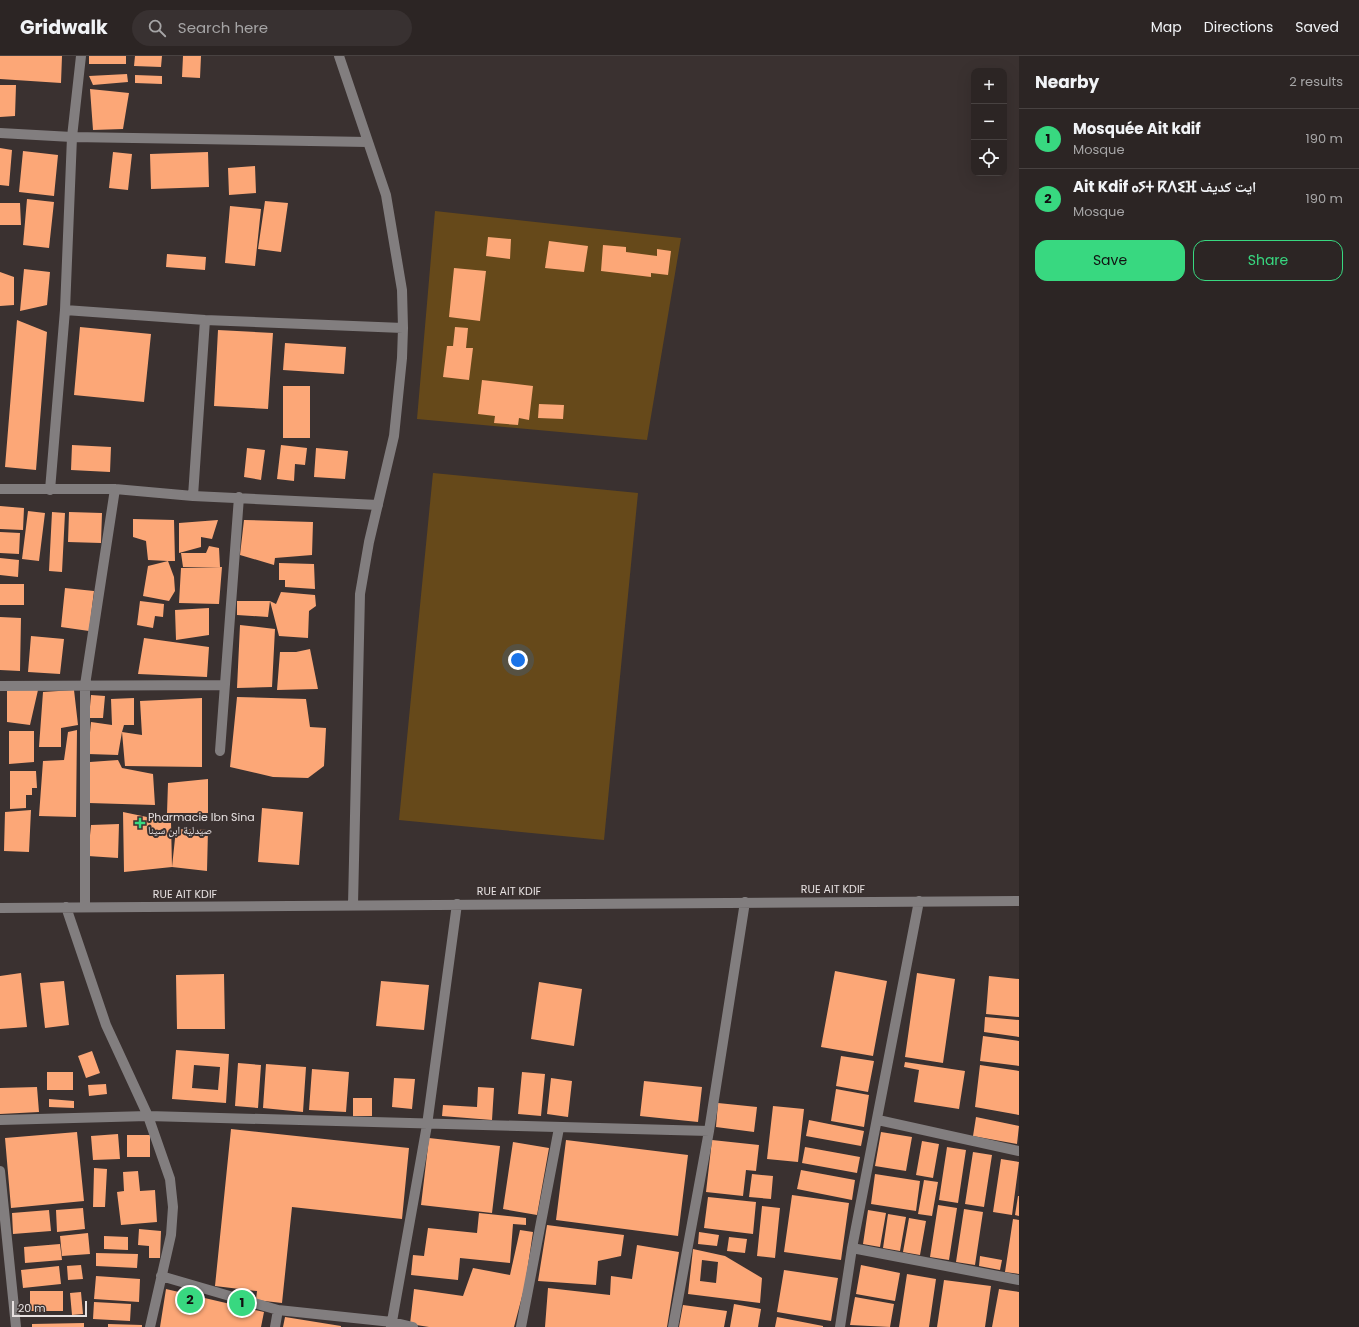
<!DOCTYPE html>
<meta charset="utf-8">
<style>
body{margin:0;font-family:Poppins,"Noto Naskh Arabic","Noto Sans Tifinagh",sans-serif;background:#383131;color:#f1f3f6}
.controls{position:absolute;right:12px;top:12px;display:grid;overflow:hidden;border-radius:8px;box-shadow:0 4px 16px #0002}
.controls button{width:36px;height:36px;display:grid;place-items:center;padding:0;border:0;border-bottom:1px solid #484241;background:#2c2524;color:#f1f3f6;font:20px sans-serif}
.scale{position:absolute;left:12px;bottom:10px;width:75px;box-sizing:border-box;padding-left:4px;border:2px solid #e7e1e1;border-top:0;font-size:11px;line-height:14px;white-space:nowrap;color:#e7e1e1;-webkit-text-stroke:3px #3a3130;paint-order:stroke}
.you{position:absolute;left:518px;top:604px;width:14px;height:14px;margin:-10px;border:3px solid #fff;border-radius:50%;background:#1a73e8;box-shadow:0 0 0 6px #1a73e833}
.badge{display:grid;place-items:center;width:26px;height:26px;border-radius:50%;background:#38d880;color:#111;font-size:13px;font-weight:700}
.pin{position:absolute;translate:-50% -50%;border:2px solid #fff;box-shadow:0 1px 4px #0006}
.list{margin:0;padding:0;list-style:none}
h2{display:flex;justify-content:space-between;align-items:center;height:52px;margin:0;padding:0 16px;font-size:17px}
h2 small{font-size:13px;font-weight:400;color:#a6a5a6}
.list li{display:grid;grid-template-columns:26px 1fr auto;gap:12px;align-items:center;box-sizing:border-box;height:60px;padding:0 16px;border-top:1px solid #484241}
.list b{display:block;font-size:15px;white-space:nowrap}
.list p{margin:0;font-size:13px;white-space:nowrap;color:#a6a5a6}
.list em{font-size:13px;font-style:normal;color:#a6a5a6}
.actions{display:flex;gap:8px;padding:12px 16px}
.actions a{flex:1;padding:9px 0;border:1px solid #38d880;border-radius:12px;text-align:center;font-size:14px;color:#38d880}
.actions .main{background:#38d880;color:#111}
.icon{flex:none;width:22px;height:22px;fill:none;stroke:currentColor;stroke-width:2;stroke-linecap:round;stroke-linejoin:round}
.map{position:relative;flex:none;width:1019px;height:1271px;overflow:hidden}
header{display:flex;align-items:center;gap:24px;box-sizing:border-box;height:56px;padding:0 20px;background:#2c2524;border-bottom:1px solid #484241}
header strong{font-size:19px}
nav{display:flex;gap:22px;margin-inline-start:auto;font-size:14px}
.search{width:280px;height:36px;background:#383131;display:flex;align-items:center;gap:10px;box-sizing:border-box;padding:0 14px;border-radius:22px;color:#a6a5a6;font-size:15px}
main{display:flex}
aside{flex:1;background:#2c2524}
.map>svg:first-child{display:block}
.green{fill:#66491a}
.building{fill:#fca777;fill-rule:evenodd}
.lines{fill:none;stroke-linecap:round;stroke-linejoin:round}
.minor{stroke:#827e7f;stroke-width:10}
.poi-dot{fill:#38d880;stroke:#3a3130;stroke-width:1.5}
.labels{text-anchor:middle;stroke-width:4;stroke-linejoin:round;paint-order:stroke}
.poi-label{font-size:11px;fill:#e7e1e1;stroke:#3a3130;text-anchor:start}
.street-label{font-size:11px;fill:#e7e1e1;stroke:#3a3130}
</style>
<header>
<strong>Gridwalk</strong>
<div class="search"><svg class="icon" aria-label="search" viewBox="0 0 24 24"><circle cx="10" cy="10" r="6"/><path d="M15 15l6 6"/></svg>Search here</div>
<nav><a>Map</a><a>Directions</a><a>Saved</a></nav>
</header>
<main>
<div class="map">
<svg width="1019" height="1271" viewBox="0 0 1019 1271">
<rect width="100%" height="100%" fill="#3a3130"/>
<path class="green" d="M435 155 681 182 647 384 417 363Z
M433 417 638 437 604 784 399 764Z"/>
<path class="building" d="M0 0H62L61 27 0 23Z
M89 0H126V8H89Z
M135 0H162L161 11 134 10Z
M183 0H201L200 22 182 21Z
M127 18 128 26 93 29 89 20Z
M135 19 162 20V28L135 27Z
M0 29H16L15 60 0 61Z
M90 33 129 37 123 73 93 74Z
M0 92 12 94 9 130 0 129Z
M23 95 58 99 54 140 19 136Z
M113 96 132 98 128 134 109 132Z
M208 96 209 131 151 133 150 98Z
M255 110 256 137 229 139 228 112Z
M27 143 54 146 49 192 23 189Z
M265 145 288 147 281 196 258 193Z
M0 147H20L21 169H0Z
M230 150 261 153 255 210 225 207Z
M488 181 511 183 510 203 486 200Z
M549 185 588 190 584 216 545 212Z
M603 189 626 191V196L657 200V193L671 195 668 219 651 217V221L601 215Z
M167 198 206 201 205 214 166 211Z
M454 212 486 215 480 265 449 261Z
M24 213 50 216 47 249 20 255Z
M0 216 14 221V249L0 250Z
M17 264 47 276 36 414 5 411Z
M80 271 151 278 144 346 74 339Z
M455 271 468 272 466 292H473L469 324 443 321 447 290H453Z
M218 274 273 277 268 353 214 350Z
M285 287 346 291 344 318 283 314Z
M482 324 533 330 529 364 519 362 518 369 494 367 495 360 478 358Z
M283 330H310V382H283Z
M539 348 564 349 563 363 538 362Z
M72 389 111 391 110 416 71 414Z
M281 389 307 392 305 409 295 408 294 425 277 423Z
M247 392 265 394 261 424 244 421Z
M316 392 348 395 345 423 314 421Z
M0 450 24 452 23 474 0 473Z
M28 455 45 457 39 505 22 503Z
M52 456 65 457 62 516 49 515Z
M69 456 102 457 101 487 68 486Z
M133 463 174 464 175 505H168L174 521 175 535 169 545 143 540 148 510 168 505 148 504 146 485 133 481Z
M218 464 212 483 201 481V491L179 497V467Z
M244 464 313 466 312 499 275 502 274 509 240 499Z
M0 476 20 477 19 498 0 497Z
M209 490 219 492 220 511H183L181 497H206Z
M0 502 19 504 18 521 0 519Z
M279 507 314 508 315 533 285 531V524H279Z
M222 511 219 548 179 547 181 512Z
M0 528H24V549H0Z
M65 532 94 535 89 575 61 571Z
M281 536 315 539 316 550 309 555 308 582 279 580 270 545 268 561 237 559V545H270L276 548Z
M140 545 164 548 163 561 155 560 153 572 137 569Z
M209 552V579L176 584 175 554Z
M0 561 21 562 20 615 0 614Z
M240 569 275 573 272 631 237 632Z
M31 580 64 583 60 618 28 616Z
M144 582 209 591 207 621 138 618Z
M310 593 318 633 277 634 280 596H296Z
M1 633 38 634 30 669 7 666V635Z
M74 634 78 669 61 672V691H39L43 636Z
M91 639 105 640 103 662H89Z
M237 641 306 643 310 671 326 672 324 710 308 722 273 721 230 711Z
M134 642V669H124L122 676 142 679 140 645 202 642V711L125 710 122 676 118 699 88 698 91 666 112 669 111 643Z
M77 674 76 761 39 760 43 705 64 704 68 676Z
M9 675H34V706L9 708Z
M118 704 122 712 153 718 155 749 89 747 90 706Z
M10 715H36L37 732H32V739H26V752L10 753Z
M208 723V757H167L168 727Z
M262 752 303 756 299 809 258 806Z
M31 754 29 796 4 795 5 756Z
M123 756 171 766 172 811 124 816Z
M119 768 118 802 88 800 91 769Z
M176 773 208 774 207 815 172 811Z
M835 915 887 925 873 1000 821 991Z
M21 917 27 971 0 973V920Z
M917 917 955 923 943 1007 905 1001Z
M224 918 225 973H177L176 919Z
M989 920 1019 923V961L986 958Z
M64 925 69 969 45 972 40 927Z
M381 925 429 929 424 974 376 970Z
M539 926 582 933 574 990 531 983Z
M985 961 1019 964V981L984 976Z
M983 980 1019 985V1010L980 1005Z
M176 994 229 998 226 1047 172 1043ZM194 1009 220 1011 218 1034 192 1032Z
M92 995 100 1017 86 1022 78 1000Z
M841 1000 874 1005 868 1036 836 1030Z
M905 1006 965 1015 959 1053 914 1046 919 1014 904 1011Z
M238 1007 261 1009 258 1052 235 1050Z
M266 1008 306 1011 303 1056 263 1052Z
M980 1009 1019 1015V1059L975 1051Z
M312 1013 349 1016 346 1056 309 1054Z
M47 1016H73V1034H47Z
M522 1016 545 1018 541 1060 518 1058Z
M394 1022 415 1023 412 1053 392 1051Z
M551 1022 572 1025 568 1061 547 1058Z
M644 1025 702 1031 698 1066 640 1060Z
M106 1028 107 1038 89 1040 88 1029Z
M37 1031 39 1056 0 1058V1032Z
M478 1031 494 1032 492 1064 442 1060 443 1049 477 1051Z
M836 1033 869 1039 864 1071 831 1065Z
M353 1042H372V1060H353Z
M49 1043 74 1045V1052L49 1051Z
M718 1047 757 1051 754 1076 716 1071Z
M773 1050 804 1053 798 1106 767 1103Z
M976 1061 1019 1070 1017 1088 973 1080Z
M809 1064 864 1075 861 1090 806 1080Z
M231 1073 409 1092 402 1163 292 1151 282 1247 256 1244 257 1235 215 1230Z
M77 1076 84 1145 11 1152 5 1082Z
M881 1076 912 1081 906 1115 875 1110Z
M118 1078 120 1103 93 1104 91 1080Z
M127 1079H150V1101H127Z
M429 1082 500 1090 492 1157 421 1149Z
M566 1084 688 1099 678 1180 556 1164Z
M712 1084 759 1089 756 1115 746 1114 743 1140 706 1136Z
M922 1085 939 1088 933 1122 916 1119Z
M513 1086 549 1092 537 1159 503 1153Z
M805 1091 860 1101 857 1117 802 1107Z
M947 1091 966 1094 958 1147 939 1144Z
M973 1096 992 1099 984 1151 965 1148Z
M1001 1103 1019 1106 1012 1159 993 1156Z
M94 1112 107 1113 105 1151H93Z
M801 1114 855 1124 852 1144 797 1133Z
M138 1115 140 1135 155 1134 157 1166 121 1169 117 1136 124 1135 123 1116Z
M752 1118 773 1120 771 1143 749 1141Z
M875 1118 920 1125 916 1155 871 1148Z
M924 1124 938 1126 932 1160 918 1158Z
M792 1139 849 1147 841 1204 784 1196Z
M1018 1140H1019V1160L1015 1159Z
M708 1141 756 1146 753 1178 704 1172Z
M938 1149 957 1152 949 1204 930 1201Z
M762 1150 780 1152 775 1202 757 1200Z
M83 1152 85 1173 57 1176 56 1154Z
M964 1153 983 1156 975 1209 956 1206Z
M49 1154 51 1175 13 1178 12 1157Z
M868 1154 886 1157 880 1191 863 1188Z
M479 1157 526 1162V1169L513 1168 510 1207 460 1202 458 1224 411 1219 413 1199 424 1200 428 1172 477 1177Z
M888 1158 906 1161 900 1195 883 1192Z
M909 1162 926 1165 920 1199 903 1196Z
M1013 1163 1019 1164V1218L1005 1216Z
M547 1169 624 1179 621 1200 598 1205 596 1229 538 1225Z
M139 1173 161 1175 160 1202H149V1190L138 1189Z
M520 1174 533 1176 525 1229 514 1271H429L410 1268 414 1233 463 1240 473 1212 510 1219Z
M699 1176 719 1179 717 1190 698 1188Z
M88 1177 90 1198 62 1200 60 1180Z
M104 1180 128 1181V1194L104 1193Z
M729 1181 747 1183 745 1197 727 1195Z
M60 1188 62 1204 25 1207 24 1191Z
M637 1189 679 1196 667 1271H545L548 1232 610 1239 611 1220 632 1223Z
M693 1193 725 1200 762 1222 760 1247 688 1238ZM702 1204 718 1206 716 1227 700 1225Z
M96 1197 138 1198 137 1212 96 1210Z
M980 1200 1002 1204 1000 1214 979 1210Z
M81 1209 83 1223 68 1224 67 1210Z
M861 1209 900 1217 895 1245 856 1238Z
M59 1210 61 1228 23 1232 21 1214Z
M784 1214 838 1222 831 1265 777 1256Z
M907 1218 936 1223 929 1271H899Z
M96 1220 140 1223 139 1246 94 1243Z
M944 1224 991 1230 985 1271H937Z
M166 1233 264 1256 261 1271H160Z
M999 1233 1019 1236V1271H992Z
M30 1235H63V1255H30Z
M81 1236 83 1258 72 1259 70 1237Z
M855 1241 894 1248 890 1271 850 1269Z
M94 1246 131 1248 130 1265 93 1263Z
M734 1248 761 1253 758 1271H730Z
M683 1249 727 1255 724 1271H679Z
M285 1261 341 1270V1271H283Z
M777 1261 823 1270V1271H775Z
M84 1267V1271H32V1268Z
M108 1268 142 1269V1271H108Z"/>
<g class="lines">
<path class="minor" d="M339 0 386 139 402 234 403 272 402 302 394 380 369 486 360 538 353 849
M0 77 72 81 367 86
M65 254 205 264 403 272
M0 433H115L193 440 378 449
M50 434 65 254 72 81 81 0
M193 440 205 264
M0 630 225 629
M220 695 239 441
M66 851 106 969 148 1060 170 1123 173 1151 171 1179 150 1271
M85 851V629L115 433
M0 852 1019 845
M0 1064 148 1060 709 1075
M878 1064 1019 1095
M0 1115 16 1271
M852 1192 1019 1224
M161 1220 278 1254 392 1266 413 1271
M275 1271 278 1254
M391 1271 427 1069 457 848
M521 1271 559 1072
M673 1271 709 1075 745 846
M840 1271 852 1192 919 845"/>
</g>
<path class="poi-dot" d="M138 761h4v4h4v4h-4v4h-4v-4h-4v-4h4z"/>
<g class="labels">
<g class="poi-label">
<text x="148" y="765">Pharmacie Ibn Sina<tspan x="148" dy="13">صيدلية ابن سينا</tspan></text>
</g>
<g class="street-label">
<text x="833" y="837">RUE AIT KDIF</text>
<text x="509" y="839">RUE AIT KDIF</text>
<text x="185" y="842">RUE AIT KDIF</text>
</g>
</g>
</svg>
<div class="controls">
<button>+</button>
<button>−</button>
<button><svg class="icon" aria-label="locate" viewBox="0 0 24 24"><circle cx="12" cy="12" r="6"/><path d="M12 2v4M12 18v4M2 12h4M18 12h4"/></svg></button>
</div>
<div class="scale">20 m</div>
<div class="you"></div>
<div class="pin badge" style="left:242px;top:1247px">1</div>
<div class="pin badge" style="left:190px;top:1244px">2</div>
</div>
<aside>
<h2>Nearby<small>2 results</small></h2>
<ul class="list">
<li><span class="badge">1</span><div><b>Mosquée Ait kdif</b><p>Mosque</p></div><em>190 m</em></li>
<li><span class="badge">2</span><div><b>Ait Kdif ⴰⵢⵜ ⴽⴷⵉⴼ ايت كديف</b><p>Mosque</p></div><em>190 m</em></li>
</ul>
<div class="actions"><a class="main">Save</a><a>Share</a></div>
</aside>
</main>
